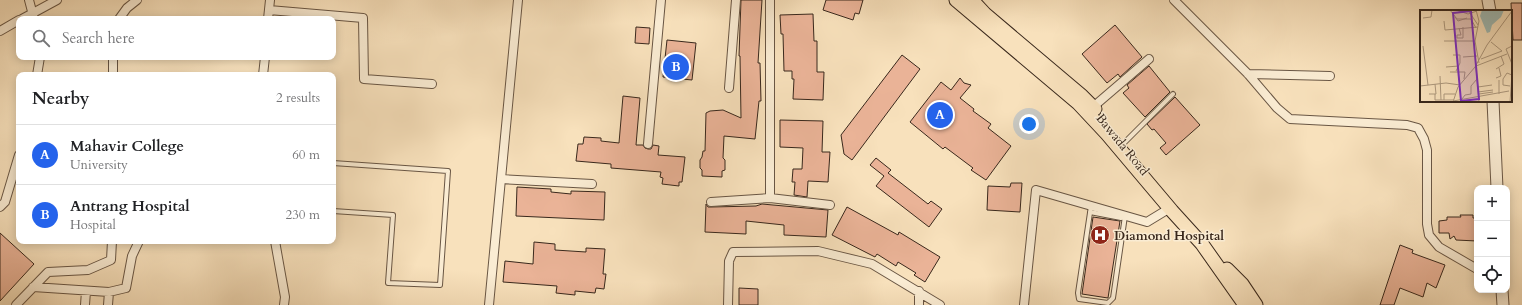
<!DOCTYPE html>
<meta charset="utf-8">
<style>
body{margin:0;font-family:Cardo,serif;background:#f6f6f6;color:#202124}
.controls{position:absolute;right:12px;bottom:12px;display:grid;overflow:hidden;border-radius:8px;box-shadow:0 2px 10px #0003}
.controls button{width:36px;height:36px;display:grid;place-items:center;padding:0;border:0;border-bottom:1px solid #e0e0e0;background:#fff;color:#202124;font:20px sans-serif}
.you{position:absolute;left:1029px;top:124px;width:14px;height:14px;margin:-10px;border:3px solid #fff;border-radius:50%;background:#1a73e8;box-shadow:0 0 0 6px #1a73e833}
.badge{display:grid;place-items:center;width:26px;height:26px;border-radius:50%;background:#2563eb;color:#fff;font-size:13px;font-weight:700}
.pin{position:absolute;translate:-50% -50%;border:2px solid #fff;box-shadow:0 1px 4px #0006}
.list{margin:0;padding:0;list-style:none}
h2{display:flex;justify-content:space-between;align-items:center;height:52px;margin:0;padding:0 16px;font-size:17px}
h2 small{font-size:13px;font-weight:400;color:#757577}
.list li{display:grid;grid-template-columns:26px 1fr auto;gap:12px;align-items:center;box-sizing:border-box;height:60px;padding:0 16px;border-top:1px solid #e0e0e0}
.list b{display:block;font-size:15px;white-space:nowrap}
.list p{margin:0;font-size:13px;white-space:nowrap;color:#757577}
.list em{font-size:13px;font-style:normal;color:#757577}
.icon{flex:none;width:22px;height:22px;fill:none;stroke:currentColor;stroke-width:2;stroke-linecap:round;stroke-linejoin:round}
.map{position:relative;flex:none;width:1522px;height:305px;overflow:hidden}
.search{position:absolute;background:#fff;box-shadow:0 2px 10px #0003;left:16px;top:16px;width:320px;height:44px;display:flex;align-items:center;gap:10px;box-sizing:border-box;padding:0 14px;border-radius:8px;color:#757577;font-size:15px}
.panel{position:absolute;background:#fff;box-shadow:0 2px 10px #0003;left:16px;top:72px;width:320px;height:172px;border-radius:8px}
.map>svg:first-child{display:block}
.building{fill:#eab397;stroke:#39281c}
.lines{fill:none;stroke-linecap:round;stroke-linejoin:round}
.service-casing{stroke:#695644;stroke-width:6}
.minor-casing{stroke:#695644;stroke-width:10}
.tertiary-casing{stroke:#695644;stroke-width:13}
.primary-casing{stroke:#39281c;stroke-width:15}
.service{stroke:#faecd3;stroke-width:4}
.minor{stroke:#faecd3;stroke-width:8}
.tertiary{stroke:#faecd3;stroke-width:11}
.primary{stroke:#f8e1bc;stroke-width:13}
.labels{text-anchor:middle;stroke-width:3;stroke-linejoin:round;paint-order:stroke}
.street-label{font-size:13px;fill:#39281c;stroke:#faecd3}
.poi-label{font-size:13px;font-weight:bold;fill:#39281c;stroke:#faecd3;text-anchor:start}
.inset-road{fill:none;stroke:#ac977c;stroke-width:1}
.view{fill:#7b2cbf;fill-opacity:0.15;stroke:#7b2cbf;stroke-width:2}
.inset-edge{fill:none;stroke:#39281c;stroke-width:2}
</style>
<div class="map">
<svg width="1522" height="305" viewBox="0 0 1522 305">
<rect width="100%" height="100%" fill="#f8e1bc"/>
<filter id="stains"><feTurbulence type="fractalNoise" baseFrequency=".005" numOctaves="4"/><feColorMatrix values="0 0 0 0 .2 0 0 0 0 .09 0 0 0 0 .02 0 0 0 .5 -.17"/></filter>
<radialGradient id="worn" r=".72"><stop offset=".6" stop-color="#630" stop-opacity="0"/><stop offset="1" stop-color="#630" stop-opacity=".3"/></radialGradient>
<path class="building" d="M741 0H762L758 63H760L761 101H759L755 139 724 136 723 158 725 160V170L722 171V177L702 176V170L700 168V160L702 157 703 151H705L706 113 710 111 723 110 741 118 740 56H739Z
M826 0H863L859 14 855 13 853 20 823 10Z
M1511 3H1522V40H1513Z
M813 14 814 41H817V72H824L823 100 793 99 794 79H792V71H784L783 34H781L780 15Z
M1115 25 1142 57 1120 77 1118 74 1107 83 1082 54Z
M636 27 650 28 649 44 635 43Z
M667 40 696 43 692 80 663 77Z
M902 55 920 69 852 160 844 154 841 135Z
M1149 66 1170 92 1145 117 1123 93 1129 88 1127 85Z
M960 78 964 83 971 85 960 98 974 109 973 111 991 124 988 128 1011 146 986 180 971 170 973 168 945 147 943 149 910 122 941 82 951 90Z
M623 96 640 98 636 145H643L645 148 648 149H651L653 145 659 146 658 155 685 157 682 182H679V186L662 184 663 178 660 177 661 172 611 168V164L576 161 578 144H583L584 137 601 138V141L619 143Z
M1175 97 1200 125 1166 155 1160 148 1166 143 1154 129 1152 130 1147 124Z
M780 120 823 121 822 152H830L828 182 808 181 807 197 794 195 795 182H792L793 169H802L803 148 780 147Z
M876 158 891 170 888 173 928 204 931 201 942 209 929 227 876 186 884 176 870 165Z
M1011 183H1022L1020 212 987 210 988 186 1010 187Z
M517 187 551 189V192L571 194V191L605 192 604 220 516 216Z
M706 204 708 207H711L756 206 762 204 828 210 826 237 784 235V225L746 221V234L705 232Z
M847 207 898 235 899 232 940 257 925 282 914 275 916 273 898 262 896 266 877 254 875 257 832 235Z
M1460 215H1473V218H1477V241L1456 240 1454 236 1450 239 1449 233H1439V221L1447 220V217H1461Z
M1093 217 1120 221 1108 298 1082 294Z
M0 233 34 264 0 301Z
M534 242 555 244V250L586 252V248L605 249 603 274H606L604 289 596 288 595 293 575 291V295L556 293 557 286 503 282 505 261 533 264Z
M1400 245 1413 250 1412 253 1445 265 1436 288 1427 283 1423 297 1400 288 1394 305H1380Z
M739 288 758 289V305H739Z"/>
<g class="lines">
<g class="service-casing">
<path id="service" d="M1122 145 1173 94
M333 163 448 171 440 285 388 283 393 215 333 211
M1091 206 1078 293 1079 299 1108 303 1113 298 1125 216
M1090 212 1121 218"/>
</g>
<g class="minor-casing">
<path id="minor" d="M29 0 34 19
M770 0V198
M1174 0 1248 74 1277 108 1290 119 1407 125 1418 128 1424 139 1427 150V224L1429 235 1439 247 1477 269
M269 10 363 18 364 79 432 84
M22 19 57 0
M119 19 127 8 137 0
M268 19 270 0
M0 31 19 20
M113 57V75
M1248 74 1330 76
M37 75 40 57
M263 75 265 57
M729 88 736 0
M1093 107 1149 59
M648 144 661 0
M501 179 592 184
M711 202 770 198 830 205
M0 207 5 202 19 155
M275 241 285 297 284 305
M33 287 109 292 126 288 132 256 139 241
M16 305 48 272 88 270 111 260 112 241
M85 305 86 291
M108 305 109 292
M489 305 518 0
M728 305 729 261 733 252 818 251 872 264 940 305
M919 305V291
M1024 305 1036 190 1147 222 1170 208"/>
</g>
<g class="tertiary-casing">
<path id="tertiary" d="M1488 0 1490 11
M1493 101 1497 188
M1502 290 1503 305"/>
</g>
<g class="primary-casing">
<path id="primary" d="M956 0 1078 103 1107 134 1172 211 1202 244 1245 305
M972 0 985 14 1082 96 1095 109
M1227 269 1242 284 1256 305"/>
</g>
<use href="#service" class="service"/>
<use href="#minor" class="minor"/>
<use href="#tertiary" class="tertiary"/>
<use href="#primary" class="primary"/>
</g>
<defs>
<g id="hospital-disc" transform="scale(1)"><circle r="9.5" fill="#8f2418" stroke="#faecd3"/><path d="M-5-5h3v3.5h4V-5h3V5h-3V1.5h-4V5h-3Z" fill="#fff"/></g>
</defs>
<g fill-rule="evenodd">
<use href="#hospital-disc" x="1100" y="235"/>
</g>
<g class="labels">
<g class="street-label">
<text transform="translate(1123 144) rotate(51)" y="5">Bawada Road</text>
</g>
<g class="poi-label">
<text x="1114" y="240">Diamond Hospital</text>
</g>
</g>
<g transform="translate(1420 10)">
<rect width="92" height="92" fill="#f8e1bc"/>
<path d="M62 0H84L81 7 72 15 70 22 67 23 60 6Z" fill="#9fbcb7"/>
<path class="inset-road" d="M30 0 37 9H51L56 18M36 0 48 4 57 1M48 0 58 15M56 0 59 11 55 31 59 53M35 7 38 11 47 8M3 8 11 7 12 0M24 11 25 20 58 17M39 18 41 25H37V28H43V17M24 31H55M3 36 8 75M92 36 86 39 92 54M33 45H40V53L36 61M43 47 57 46M61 49 82 41 71 32M56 56 87 44M26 57 39 56M56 57 59 92M76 59 84 54 81 46M30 62H45L44 69M20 66 21 90M76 68 81 66 79 58M79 70V84M0 76 26 73 40 75M90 76 83 75V69L87 63 92 65M58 77 72 75M58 82 73 80M9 84H16L15 74M15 84V90H34M59 84 73 82M42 89 45 85 51 84V76L57 69M24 90V84H35M33 91 89 81M33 92 38 77 55 57 67 35 92 1M90 92 92 64"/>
<path class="view" d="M51 1 59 89 41 91 33 3Z"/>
<rect width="92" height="92" class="inset-edge"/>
</g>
<rect width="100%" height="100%" filter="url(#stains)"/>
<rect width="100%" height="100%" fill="url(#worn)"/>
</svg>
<div class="controls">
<button>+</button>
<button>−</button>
<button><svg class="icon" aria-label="locate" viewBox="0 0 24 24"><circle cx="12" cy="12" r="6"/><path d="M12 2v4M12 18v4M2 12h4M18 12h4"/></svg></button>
</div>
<div class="you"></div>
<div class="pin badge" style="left:940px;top:115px">A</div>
<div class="pin badge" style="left:676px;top:67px">B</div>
<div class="search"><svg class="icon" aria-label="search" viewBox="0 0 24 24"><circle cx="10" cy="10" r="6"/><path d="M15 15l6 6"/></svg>Search here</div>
<section class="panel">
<h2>Nearby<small>2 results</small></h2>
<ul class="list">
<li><span class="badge">A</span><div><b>Mahavir College</b><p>University</p></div><em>60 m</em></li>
<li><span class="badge">B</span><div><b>Antrang Hospital</b><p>Hospital</p></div><em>230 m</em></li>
</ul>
</section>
</div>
